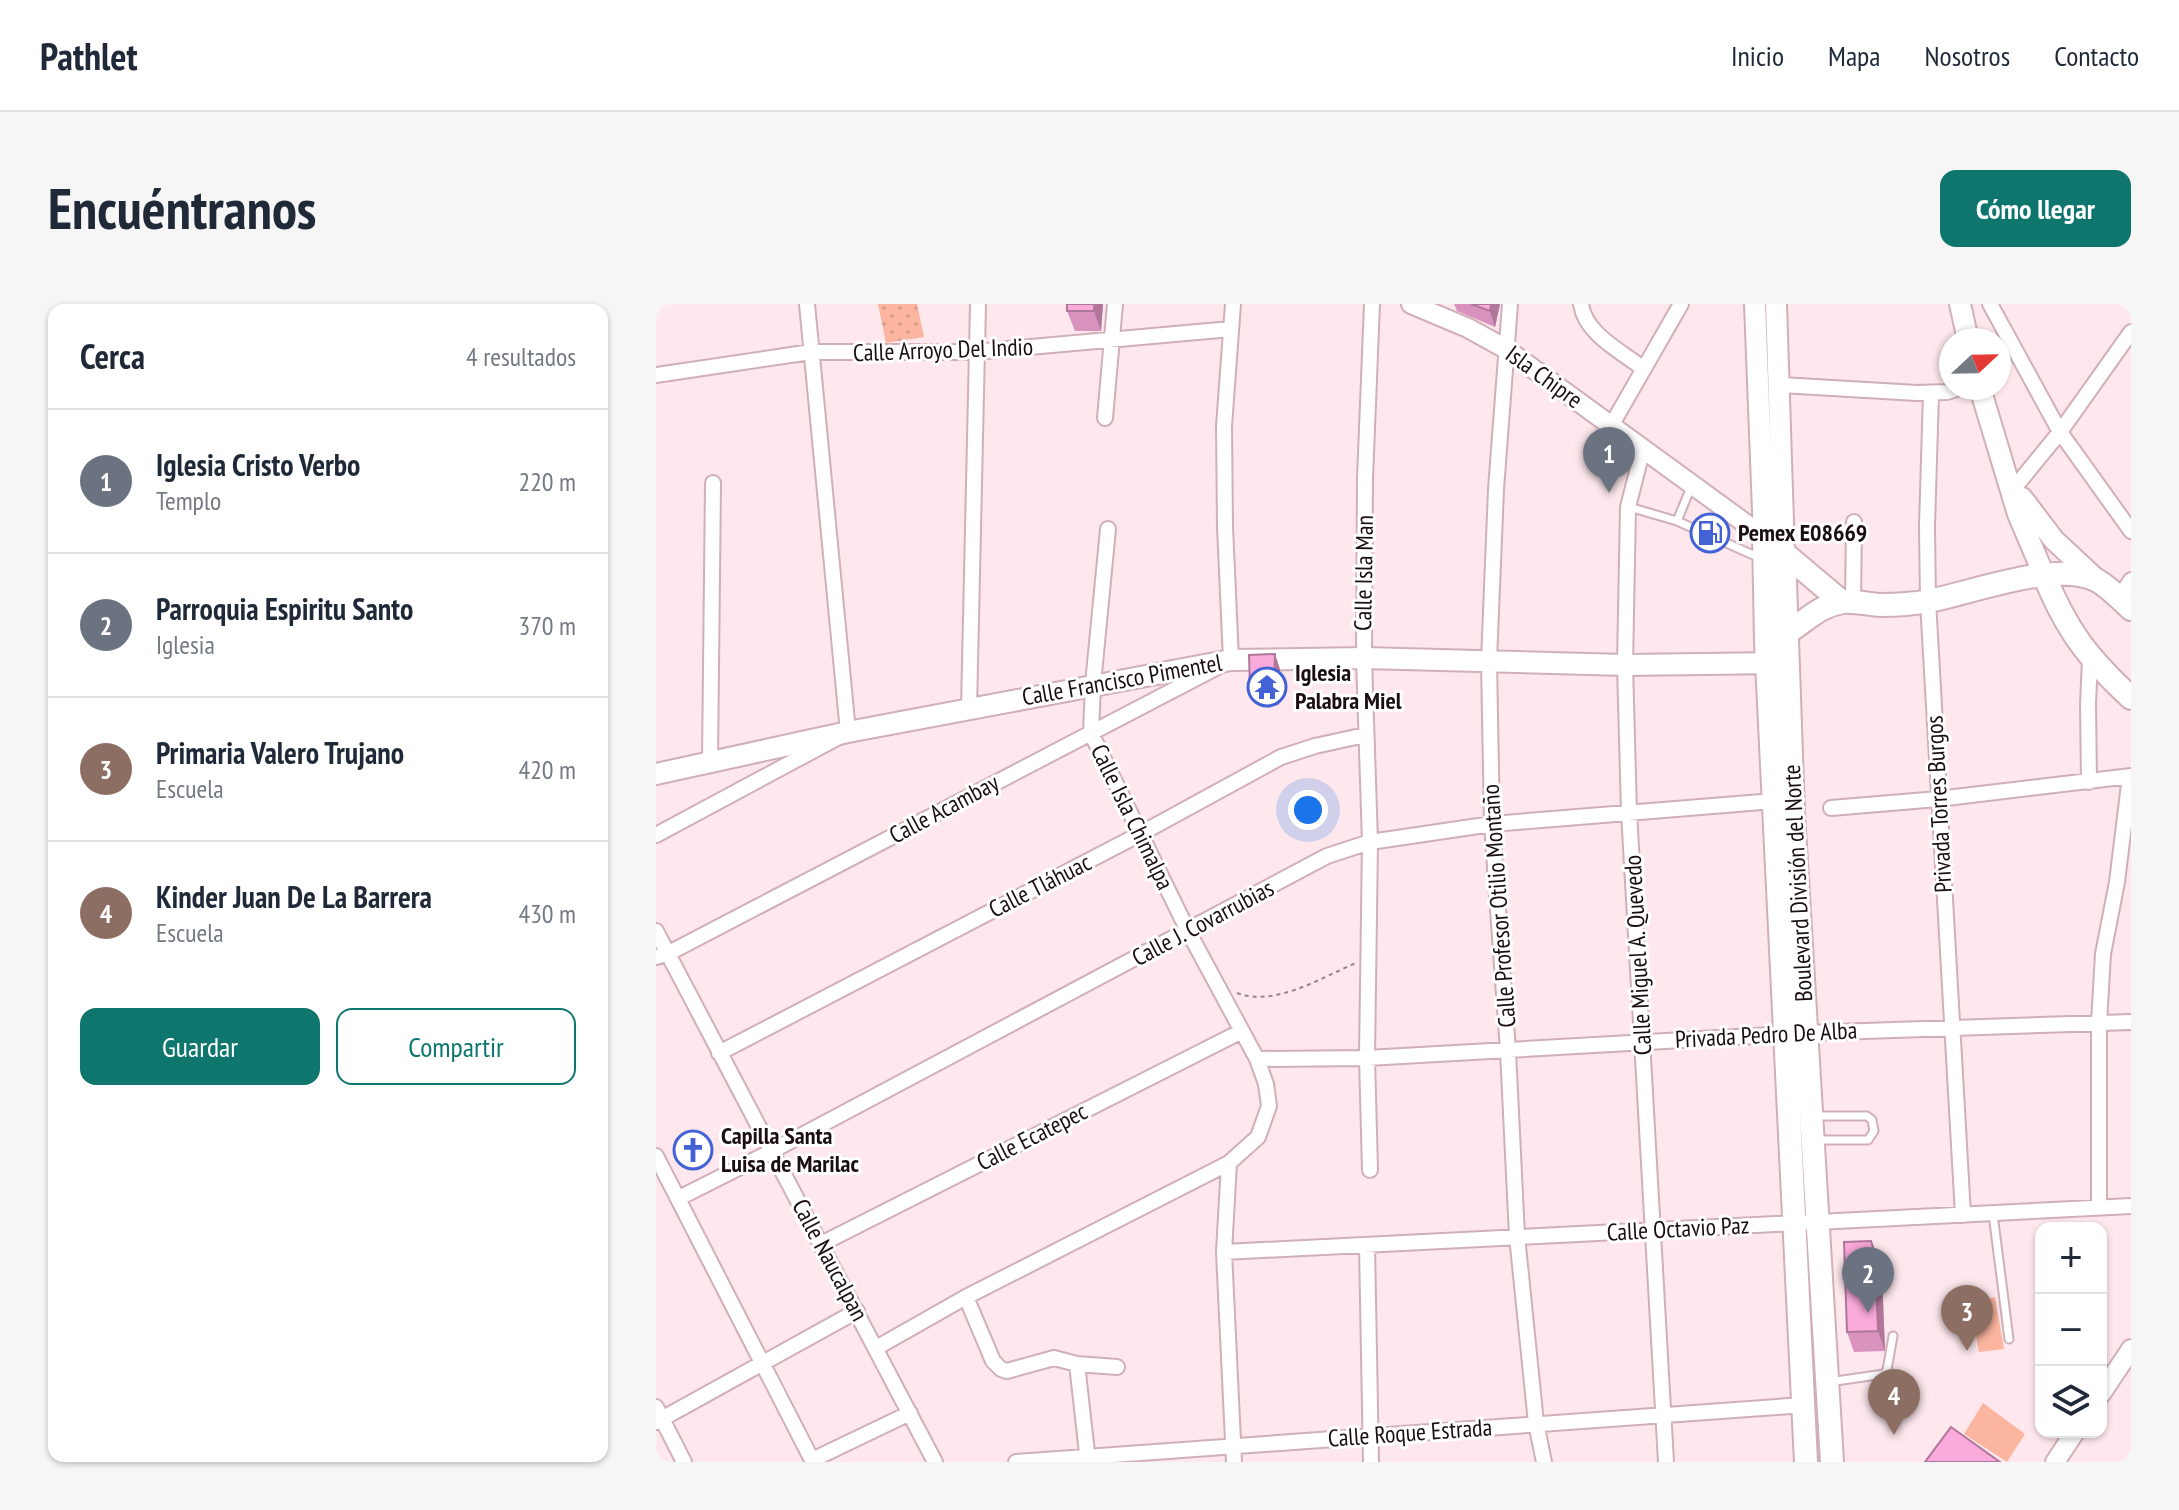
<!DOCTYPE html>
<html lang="es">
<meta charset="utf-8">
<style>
body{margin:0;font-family:"PT Sans Narrow",sans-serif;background:#f6f6f7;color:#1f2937}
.controls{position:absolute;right:24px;bottom:24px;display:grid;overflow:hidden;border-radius:16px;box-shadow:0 2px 6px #0004}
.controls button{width:72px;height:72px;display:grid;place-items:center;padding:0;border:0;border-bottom:2px solid #e0e1e3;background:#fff;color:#1f2937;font:40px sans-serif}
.compass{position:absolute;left:1283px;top:24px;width:72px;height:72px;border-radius:50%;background:#fff;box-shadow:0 2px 6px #0004;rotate:68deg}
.you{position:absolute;left:652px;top:506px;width:28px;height:28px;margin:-20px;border:6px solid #fff;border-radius:50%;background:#1a73e8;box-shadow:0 0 0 12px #1a73e833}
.badge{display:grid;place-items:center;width:52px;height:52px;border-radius:50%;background:#0f766e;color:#fff;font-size:26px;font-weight:700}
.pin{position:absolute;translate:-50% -66px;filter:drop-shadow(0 2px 4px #0008)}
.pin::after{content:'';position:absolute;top:42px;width:28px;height:24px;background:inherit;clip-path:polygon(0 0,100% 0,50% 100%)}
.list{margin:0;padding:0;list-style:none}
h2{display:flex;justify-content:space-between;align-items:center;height:104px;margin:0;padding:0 32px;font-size:34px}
h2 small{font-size:26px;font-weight:400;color:#747a83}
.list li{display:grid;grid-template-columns:52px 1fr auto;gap:24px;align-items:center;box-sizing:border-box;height:144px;padding:0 32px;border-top:2px solid #e0e1e3}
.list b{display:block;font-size:30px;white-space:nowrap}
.list p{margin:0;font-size:26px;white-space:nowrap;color:#747a83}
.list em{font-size:26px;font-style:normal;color:#747a83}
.actions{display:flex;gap:16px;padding:24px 32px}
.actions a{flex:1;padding:18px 0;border:2px solid #0f766e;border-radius:16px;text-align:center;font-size:28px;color:#0f766e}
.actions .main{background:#0f766e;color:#fff}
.icon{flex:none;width:44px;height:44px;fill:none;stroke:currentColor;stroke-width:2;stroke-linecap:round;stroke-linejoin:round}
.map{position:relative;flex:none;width:1475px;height:1158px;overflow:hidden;border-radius:16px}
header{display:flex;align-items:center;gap:48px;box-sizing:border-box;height:112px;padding:0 40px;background:#fff;border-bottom:2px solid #e0e1e3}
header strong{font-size:38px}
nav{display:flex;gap:44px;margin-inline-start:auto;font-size:28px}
.intro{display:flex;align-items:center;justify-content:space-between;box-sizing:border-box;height:192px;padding:0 48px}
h1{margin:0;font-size:56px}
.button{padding:20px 36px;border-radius:16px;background:#0f766e;color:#fff;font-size:28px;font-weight:700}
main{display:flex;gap:48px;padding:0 48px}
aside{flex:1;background:#fff;border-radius:16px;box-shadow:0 2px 6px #0004}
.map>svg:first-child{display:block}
.grass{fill:#fcb6a0}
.park{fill:url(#park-dots)}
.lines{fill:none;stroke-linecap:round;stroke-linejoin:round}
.service-casing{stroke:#d1afb8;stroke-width:11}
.minor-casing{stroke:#d1afb8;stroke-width:18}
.tertiary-casing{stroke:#d1afb8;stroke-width:22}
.secondary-casing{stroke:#d1afb8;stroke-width:24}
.primary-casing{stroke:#d1afb8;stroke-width:26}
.path{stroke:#958489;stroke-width:2;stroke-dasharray:4 4;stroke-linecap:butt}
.service{stroke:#fff;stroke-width:7}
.minor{stroke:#fff;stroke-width:14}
.tertiary{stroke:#fff;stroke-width:18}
.secondary{stroke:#fff;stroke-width:20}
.primary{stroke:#fff;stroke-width:22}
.wall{fill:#d892bd}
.shaded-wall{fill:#b0779a}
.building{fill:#fbaadc;stroke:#b0779a;stroke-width:2}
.labels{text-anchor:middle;stroke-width:6;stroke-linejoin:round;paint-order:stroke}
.street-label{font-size:24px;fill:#1a0e12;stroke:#fff}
.poi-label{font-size:24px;font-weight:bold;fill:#1a0e12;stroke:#fff;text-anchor:start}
</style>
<header>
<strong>Pathlet</strong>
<nav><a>Inicio</a><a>Mapa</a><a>Nosotros</a><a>Contacto</a></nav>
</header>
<div class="intro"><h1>Encuéntranos</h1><a class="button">Cómo llegar</a></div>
<main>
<aside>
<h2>Cerca<small>4 resultados</small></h2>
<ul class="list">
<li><span class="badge" style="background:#6b7280">1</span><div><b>Iglesia Cristo Verbo</b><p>Templo</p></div><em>220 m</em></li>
<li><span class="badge" style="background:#6b7280">2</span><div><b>Parroquia Espiritu Santo</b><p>Iglesia</p></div><em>370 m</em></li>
<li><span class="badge" style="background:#8d6e63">3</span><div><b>Primaria Valero Trujano</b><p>Escuela</p></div><em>420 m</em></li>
<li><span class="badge" style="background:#8d6e63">4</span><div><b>Kinder Juan De La Barrera</b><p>Escuela</p></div><em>430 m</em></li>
</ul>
<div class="actions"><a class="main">Guardar</a><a>Compartir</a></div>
</aside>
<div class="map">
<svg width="1475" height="1158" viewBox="0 0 1475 1158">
<defs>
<pattern id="park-dots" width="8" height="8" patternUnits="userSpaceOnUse" patternTransform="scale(2)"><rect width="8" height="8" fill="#fcb6a0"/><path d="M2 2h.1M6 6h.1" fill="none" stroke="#d79b89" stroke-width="1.8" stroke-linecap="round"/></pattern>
</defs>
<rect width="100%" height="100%" fill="#fee8ed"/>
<path class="grass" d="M1339 993 1348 1045 1323 1048 1314 998Z
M1327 1099 1369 1130 1351 1158 1308 1130Z"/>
<path class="park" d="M222 0H261L268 33 230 39Z"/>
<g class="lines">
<g class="service-casing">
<path id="service" d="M1035 183 1021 217 1104 254
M973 203 1021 217
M1159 812H1211L1216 816 1218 827 1212 836H1159
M1337 910 1353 1035
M1173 1078 1228 1070 1231 1066 1237 1032"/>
</g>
<g class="minor-casing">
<path id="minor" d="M854 0 840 185 833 357 836 520 852 747 861 932 880 1119 888 1158
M925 0C929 30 966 48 988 65
M1334 0 1404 128 1475 227
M0 71 155 48H319L575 25
M1125 81 1261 89 1291 88 1303 84
M1275 89 1271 222 1272 297 1307 911
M449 114 459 0
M955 122 1025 0
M987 144 972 203 969 361 973 508 1010 1158
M1355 188 1404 128 1475 28
M1463 294 1475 276
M1197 299 1198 218
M313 405 322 0
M54 457 57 179
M1433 478 1432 400 1434 355
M1175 504 1282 495 1475 472
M0 531 192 428 151 0
M0 627 279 1158
M0 653 11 650 575 356 569 223 568 122 577 0
M63 749 484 530 625 453 659 442 709 431
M601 755 711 754 1150 729 1475 718
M0 852 157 1158
M573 859 568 948 578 1158
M714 866 711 754 714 538 708 354 709 174 716 0
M23 894 116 847 671 552 714 538 836 520 1118 497
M1443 903V719L1447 650 1461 578 1474 472
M165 940 586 727
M711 941 715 1158
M568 948 1475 902
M310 993 337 1057 345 1065 351 1067 398 1054 421 1060 461 1063
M220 1044 310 993 573 859 602 833 613 802 610 780 601 755 532 627 435 429 437 380 452 225
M421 1060 432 1158
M0 1103 28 1158
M0 1118 201 1007
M156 1156 254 1109
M360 1158 1148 1101"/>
</g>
<g class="tertiary-casing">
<path id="tertiary" d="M755 0 812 24 850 45 1108 233
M1445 1090 1475 1045
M1399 1158 1419 1128"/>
</g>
<g class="secondary-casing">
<path id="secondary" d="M1099 0 1108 233
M1120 0 1128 249
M1304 0 1312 36
M1324 84 1362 210 1388 271
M1366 194 1398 236 1441 276
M0 470 192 428 575 356 708 354 969 361 1128 359"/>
</g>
<g class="primary-casing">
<path id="primary" d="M1108 233 1110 338 1150 1158
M1123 245 1186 298
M1128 249 1137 508 1176 1158
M1388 271C1411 327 1431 353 1475 394
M1122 333C1145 324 1159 302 1187 298 1198 297 1212 300 1224 301 1240 301 1257 300 1273 297 1316 289 1402 255 1442 277 1454 284 1465 296 1475 305"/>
</g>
<path class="path" d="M581 689C620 703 664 674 700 659"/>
<use href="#service" class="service"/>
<use href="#minor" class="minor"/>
<use href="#tertiary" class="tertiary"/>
<use href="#secondary" class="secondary"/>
<use href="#primary" class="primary"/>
</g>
<path class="wall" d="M411 0H447L445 27H419L411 7Z
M798 0H844L839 23 801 7Z
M624 365 623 401 600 399 594 384Z
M1215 937 1226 971 1229 1047 1198 1048 1191 1028Z"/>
<path class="shaded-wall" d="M438 0H447L445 27 438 7Z
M835 0H844L839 23 834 7Z
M619 350 624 365 623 401 618 386Z
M1215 937 1226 971 1229 1047 1222 1027Z"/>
<path class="building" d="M411 0H438V7H411Z
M815 0H835L834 7Z
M619 350 618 386 594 384 593 351Z
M1215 937 1219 950 1222 1027 1191 1028 1188 938Z
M1295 1123 1344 1158H1269Z"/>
<defs>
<g id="fuel-ring" transform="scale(2)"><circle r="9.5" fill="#fff" stroke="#4362d5" stroke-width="1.5"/><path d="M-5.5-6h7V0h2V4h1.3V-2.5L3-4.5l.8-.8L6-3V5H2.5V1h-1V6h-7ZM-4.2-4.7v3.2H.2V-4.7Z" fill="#4362d5"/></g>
<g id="temple-ring" transform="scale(2)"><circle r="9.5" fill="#fff" stroke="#4362d5" stroke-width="1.5"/><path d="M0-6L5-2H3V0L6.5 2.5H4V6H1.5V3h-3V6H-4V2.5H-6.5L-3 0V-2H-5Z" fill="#4362d5"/></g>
<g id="church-ring" transform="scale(2)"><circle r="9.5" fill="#fff" stroke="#4362d5" stroke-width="1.5"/><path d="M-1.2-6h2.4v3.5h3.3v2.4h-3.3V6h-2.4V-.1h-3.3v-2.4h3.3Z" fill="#4362d5"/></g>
</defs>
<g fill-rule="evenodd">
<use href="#fuel-ring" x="1054" y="229"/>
<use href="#temple-ring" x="611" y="383"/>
<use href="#church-ring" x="37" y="846"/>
</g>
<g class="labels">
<g class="street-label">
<text transform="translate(287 46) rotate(-2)" y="8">Calle Arroyo Del Indio</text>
<text transform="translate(888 73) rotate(36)" y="8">Isla Chipre</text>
<text transform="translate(708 269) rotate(-89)" y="8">Calle Isla Man</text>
<text transform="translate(466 376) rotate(-10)" y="8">Calle Francisco Pimentel</text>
<text transform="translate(1283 500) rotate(-93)" y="8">Privada Torres Burgos</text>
<text transform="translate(288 505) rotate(-28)" y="8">Calle Acambay</text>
<text transform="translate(476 513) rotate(64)" y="8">Calle Isla Chimalpa</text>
<text transform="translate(1142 579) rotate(-93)" y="8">Boulevard División del Norte</text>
<text transform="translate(384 582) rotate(-27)" y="8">Calle Tláhuac</text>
<text transform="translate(843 602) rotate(-94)" y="8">Calle Profesor Otilio Montaño</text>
<text transform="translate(547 619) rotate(-28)" y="8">Calle J. Covarrubias</text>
<text transform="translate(982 651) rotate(-93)" y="8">Calle Miguel A. Quevedo</text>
<text transform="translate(1110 731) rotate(-3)" y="8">Privada Pedro De Alba</text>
<text transform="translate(376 833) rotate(-27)" y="8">Calle Ecatepec</text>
<text transform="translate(1022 925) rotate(-3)" y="8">Calle Octavio Paz</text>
<text transform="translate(174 956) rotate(62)" y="8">Calle Naucalpan</text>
<text transform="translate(754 1129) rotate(-4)" y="8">Calle Roque Estrada</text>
</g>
<g class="poi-label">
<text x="1082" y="237">Pemex E08669</text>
<text x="639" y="377">Iglesia<tspan x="639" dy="28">Palabra Miel</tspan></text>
<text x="65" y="840">Capilla Santa<tspan x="65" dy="28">Luisa de Marilac</tspan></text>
</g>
</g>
</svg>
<div class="controls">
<button>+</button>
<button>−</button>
<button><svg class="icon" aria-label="layers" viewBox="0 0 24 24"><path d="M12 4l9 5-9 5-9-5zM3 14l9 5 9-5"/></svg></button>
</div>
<svg class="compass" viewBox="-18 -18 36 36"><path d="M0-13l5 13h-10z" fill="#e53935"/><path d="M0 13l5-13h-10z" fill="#747a83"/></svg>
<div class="you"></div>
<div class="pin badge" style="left:953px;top:189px;background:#6b7280">1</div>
<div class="pin badge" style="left:1212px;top:1009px;background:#6b7280">2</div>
<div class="pin badge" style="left:1311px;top:1047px;background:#8d6e63">3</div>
<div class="pin badge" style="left:1238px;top:1131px;background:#8d6e63">4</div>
</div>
</main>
